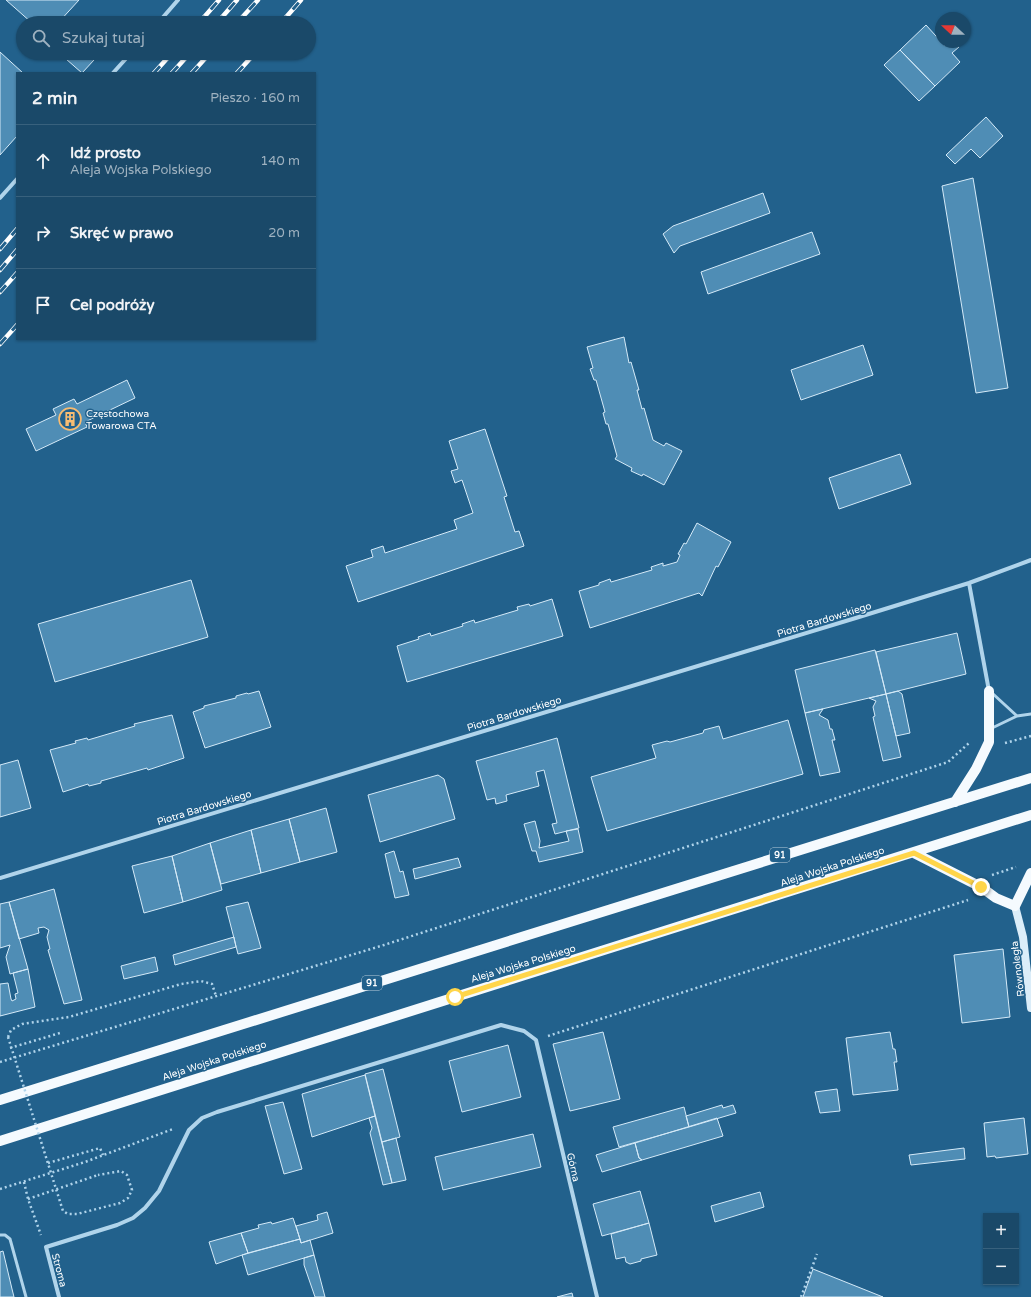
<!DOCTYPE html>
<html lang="pl">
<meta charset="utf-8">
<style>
body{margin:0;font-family:"Varela Round",sans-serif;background:#275371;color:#f1f3f6}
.controls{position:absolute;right:12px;bottom:12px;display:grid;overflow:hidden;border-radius:0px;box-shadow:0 1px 3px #0004}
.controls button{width:36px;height:36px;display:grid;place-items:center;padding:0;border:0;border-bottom:1px solid #38617d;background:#1a4969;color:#f1f3f6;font:20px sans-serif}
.compass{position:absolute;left:935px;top:12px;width:36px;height:36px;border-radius:50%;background:#1a4969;box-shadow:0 1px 3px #0004;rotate:292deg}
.stop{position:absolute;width:12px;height:12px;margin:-9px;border:3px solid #ffd54a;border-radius:50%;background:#fff}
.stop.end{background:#ffd54a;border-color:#fff;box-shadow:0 1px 4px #0008}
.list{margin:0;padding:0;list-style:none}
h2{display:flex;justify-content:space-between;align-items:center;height:52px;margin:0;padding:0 16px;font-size:17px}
h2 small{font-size:13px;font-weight:400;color:#9fb2c0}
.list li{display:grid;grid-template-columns:26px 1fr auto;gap:12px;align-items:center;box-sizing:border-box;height:72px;padding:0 16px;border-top:1px solid #38617d}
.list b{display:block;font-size:15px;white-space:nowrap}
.list p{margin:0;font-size:13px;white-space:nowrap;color:#9fb2c0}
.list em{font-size:13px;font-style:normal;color:#9fb2c0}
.icon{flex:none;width:22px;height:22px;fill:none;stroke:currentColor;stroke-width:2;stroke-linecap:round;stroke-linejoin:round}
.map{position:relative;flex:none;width:1031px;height:1297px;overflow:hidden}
.search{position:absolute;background:#1a4969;box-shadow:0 1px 3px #0004;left:16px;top:16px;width:300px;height:44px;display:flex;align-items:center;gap:10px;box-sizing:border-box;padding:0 14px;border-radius:22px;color:#9fb2c0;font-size:15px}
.panel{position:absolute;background:#1a4969;box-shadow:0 1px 3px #0004;left:16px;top:72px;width:300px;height:268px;border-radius:0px}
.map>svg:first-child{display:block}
.building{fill:#4f8db5;stroke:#d5eaf8}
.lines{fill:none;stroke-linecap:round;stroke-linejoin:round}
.path{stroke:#b0d4eb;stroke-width:2.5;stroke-dasharray:2 3;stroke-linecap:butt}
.lane{stroke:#b0d4eb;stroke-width:3}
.street{stroke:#b0d4eb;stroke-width:4}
.secondary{stroke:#dbedf9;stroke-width:8}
.primary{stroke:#f5fafe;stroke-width:10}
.rail-casing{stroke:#fff;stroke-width:4.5}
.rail{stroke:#22618c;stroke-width:3;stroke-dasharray:9;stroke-linecap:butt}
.path-bridge{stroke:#b0d4eb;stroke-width:2.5;stroke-dasharray:2 3;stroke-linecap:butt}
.route{stroke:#ffd54a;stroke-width:5}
.labels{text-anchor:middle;stroke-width:3;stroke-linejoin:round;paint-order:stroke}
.shield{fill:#22618c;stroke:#bdd0dc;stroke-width:1}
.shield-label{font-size:9px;font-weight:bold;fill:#fff}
.poi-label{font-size:10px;fill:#fff;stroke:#22618c;text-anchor:start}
.street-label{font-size:10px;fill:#fff;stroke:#22618c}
</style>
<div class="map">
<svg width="1031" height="1297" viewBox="0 0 1031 1297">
<rect width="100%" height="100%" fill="#22618c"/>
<path class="building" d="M6 0H79L58 23H32Z
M926 25 945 46 948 42H955L959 47 952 53 960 62 935 86 900 50Z
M900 50 935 86 919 101 884 65Z
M0 52 23 73H17V136L0 155Z
M72 53H86L94 60 82 73 66 59Z
M986 117 1003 136 980 158 971 149 955 164 946 155Z
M973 178 1008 388 976 393 942 186Z
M763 193 770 213 680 246 674 253 663 234 673 226Z
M812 232 820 254 708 294 701 272Z
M624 337 629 363 631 362 639 390H637L642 409 644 408 653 440 664 446 666 443 682 451 664 485 643 474 642 476 631 471 632 468 615 459 617 456 608 424H606L603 413 605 412 596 380H594L590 369 593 368 587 347Z
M863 345 873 375 801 400 791 370Z
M127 380 135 398 85 422 87 427 36 451 26 429 56 415 53 409 74 399 77 404Z
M485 429 507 496 504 497 515 532 519 531 524 546 358 602 346 566 373 557 371 550 383 546 385 553 457 529 454 520 473 513 462 480 455 483 451 471 458 469 449 441Z
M900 454 911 484 839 509 829 478Z
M697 523 731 542 718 567 716 566 702 596 699 593 590 628 579 591 599 585V583L610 579 611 582 652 570 651 567 663 563V566L677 562 680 555 678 554 684 543 686 544Z
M191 580 208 637 55 682 38 624Z
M552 599 563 636 407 682 397 646 419 639 418 637 430 633 431 636 463 626 462 624 474 620 475 623 518 610 517 607 529 604 530 606Z
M957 633 966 674 886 694 876 652Z
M875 650 886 694 805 713 795 670Z
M259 691 271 727 205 748 193 712 204 708V706L236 698V696L247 693 248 694Z
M898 691 902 694 910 733 896 736 886 694Z
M886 694 901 757 883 761 873 717 875 716 873 707 876 701 869 698Z
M823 709 819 715 828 720 830 729H832L835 740H832L840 772 820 776 805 713Z
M172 715 184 758 148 770 147 768 101 781V783L89 786 88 784 63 792 50 750 76 743 75 741 87 738 88 740 135 726 134 724Z
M788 720 803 774 607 831 591 777 656 758 652 745 667 741 670 742 703 733 704 730 719 726 723 739Z
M557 738 579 828 555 834 552 824 557 823 544 770 536 772 539 786 506 795 507 801 496 804 495 798 487 800 476 761Z
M18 760 31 808 0 817V765Z
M438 775 444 779 455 819 380 842 368 795Z
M326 808 337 852 300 862 289 819Z
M289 819 300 862 261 873 251 830Z
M535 821 540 841 539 848 569 841 566 831 578 829 583 852 539 862 536 851H532L524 824Z
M251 830 261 873 221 884 210 843Z
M210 843 222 890 183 902 172 856Z
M394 851 400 872 403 871 409 895 395 898 385 854Z
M172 856 183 902 144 913 132 866Z
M458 858 461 867 415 879 413 869Z
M54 889 82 1000 64 1004 48 950 50 949 47 937 49 930 44 927 38 928 39 933 19 939 9 902Z
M9 902 28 969 10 974 6 957 10 945 0 948V904Z
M248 902 261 948 238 954 226 907Z
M234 937 236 947 175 965 173 955Z
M1003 949 1010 1017 962 1023 954 955Z
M155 957 158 971 124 979 121 966Z
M28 969 35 1007 0 1016V984L8 983 11 999 12 1001 16 999 15 994 18 993 13 973Z
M603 1032 620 1099 570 1111 553 1044Z
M890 1032 893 1049H895L897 1062H894L898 1090 853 1095 846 1038Z
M508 1045 521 1097 462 1112 449 1061Z
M383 1069 400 1137 382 1142 365 1074Z
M365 1075 375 1116 312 1137 302 1094Z
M837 1089 840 1111 820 1113 815 1092Z
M283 1102 302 1169 284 1174 265 1106Z
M722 1105 723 1108 733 1105 736 1113 689 1127 686 1116Z
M684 1107 689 1127 619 1147 613 1127Z
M375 1116 392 1183 383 1185 370 1133 372 1128 369 1118Z
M717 1118 723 1136 642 1160 639 1158 635 1143Z
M1024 1118 1028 1154 996 1158 995 1156 987 1157 984 1123Z
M533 1134 541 1167 443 1190 435 1157Z
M396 1138 406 1180 392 1183 382 1142Z
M635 1143 639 1158 642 1160 602 1172 596 1155Z
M964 1148 965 1159 911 1165 909 1155Z
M640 1191 649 1223 602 1236 593 1204Z
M760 1192 764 1207 715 1222 711 1206Z
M327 1212 333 1233 301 1243 296 1226 318 1220 317 1215Z
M293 1218 300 1239 248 1253 241 1233 259 1228 258 1225 271 1222 272 1224Z
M649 1223 657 1255 641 1259V1261L630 1264 626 1262 625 1257 616 1259 611 1234Z
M241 1233 248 1253 216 1264 209 1242Z
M300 1239 301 1243 310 1240 314 1255 248 1275 242 1255Z
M3 1251 12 1289 14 1297H0V1252Z
M314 1255 325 1297H315L304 1265V1258Z
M813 1269 883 1297H803Z
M572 1293 573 1297H557Z"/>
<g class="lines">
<path class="path" d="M1005 743 1031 736
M992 875 1016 867
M548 1036 968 900
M8 1037 11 1030 22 1024 69 1017 181 984 201 981 212 984 216 996
M10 1048 60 1033
M0 1062 384 945 948 762 969 743
M48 1163 100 1148 103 1155
M24 1182 28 1199 41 1235
M0 1189 85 1162 173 1129
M28 1199 98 1175
M801 1297 817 1254"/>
<path class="lane" d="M992 693 1017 716 1031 714
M990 729 1017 716
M0 1235H5L10 1239 26 1297"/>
<path class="street" d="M158 23 178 0
M113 73 131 53
M0 198 17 179
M969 583 989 691
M0 878 859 617 969 583 1031 560
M59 1297 46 1247 117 1225 133 1218 145 1208 159 1191 189 1130 202 1118 217 1112 501 1025 524 1031 536 1040 597 1297"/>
<path class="secondary" d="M1015 906 1023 937 1031 1008"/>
<path class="primary" d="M955 802 976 769 989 742V691
M914 853 981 887 996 898 1015 906 1031 873
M0 1100 1031 778
M0 1141 1031 815"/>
<g class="rail-casing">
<path id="rail" d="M199 23 219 0
M217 23 237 0
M237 23 258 0
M281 23 301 0
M154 73 172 53
M172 73 190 53
M192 73 210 53
M237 73 255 53
M0 249 17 229
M0 270 17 250
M0 292 17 273
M0 344 17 325"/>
</g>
<use href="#rail" class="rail"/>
<path class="path-bridge" d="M8 1037 63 1211 68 1214H77L120 1203 128 1198 132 1190 127 1175 121 1171 98 1175"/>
</g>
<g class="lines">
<path class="route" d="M455 997 914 853 981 887"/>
</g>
<defs>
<g id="building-ring" transform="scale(1.15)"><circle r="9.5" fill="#22618c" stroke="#f7bc72" stroke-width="1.5"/><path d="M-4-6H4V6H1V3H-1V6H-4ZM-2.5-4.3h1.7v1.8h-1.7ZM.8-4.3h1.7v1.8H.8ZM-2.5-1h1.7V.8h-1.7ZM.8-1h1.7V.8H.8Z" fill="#f7bc72"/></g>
</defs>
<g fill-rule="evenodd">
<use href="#building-ring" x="70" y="419"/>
</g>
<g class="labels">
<g class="shield">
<rect x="770" y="848" width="20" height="14" rx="3"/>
<rect x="362" y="976" width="20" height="14" rx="3"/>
</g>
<g class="shield-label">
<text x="780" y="858">91</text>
<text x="372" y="986">91</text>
</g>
<g class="poi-label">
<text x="86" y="417">Częstochowa<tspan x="86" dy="12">Towarowa CTA</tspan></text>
</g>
<g class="street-label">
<text transform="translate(824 619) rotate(-17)" y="4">Piotra Bardowskiego</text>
<text transform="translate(514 713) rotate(-17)" y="4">Piotra Bardowskiego</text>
<text transform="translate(204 807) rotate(-17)" y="4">Piotra Bardowskiego</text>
<text transform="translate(832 866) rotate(-18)" y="4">Aleja Wojska Polskiego</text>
<text transform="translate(523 963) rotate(-17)" y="4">Aleja Wojska Polskiego</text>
<text transform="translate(1017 969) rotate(-97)" y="4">Równoległa</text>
<text transform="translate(214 1060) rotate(-18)" y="4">Aleja Wojska Polskiego</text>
<text transform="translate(574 1167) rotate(77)" y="4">Górna</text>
<text transform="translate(60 1270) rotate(75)" y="4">Stroma</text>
</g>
</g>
</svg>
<div class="controls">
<button>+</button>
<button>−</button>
</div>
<svg class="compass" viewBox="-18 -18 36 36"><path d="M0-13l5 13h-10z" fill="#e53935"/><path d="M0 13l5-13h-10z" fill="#9fb2c0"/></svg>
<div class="stop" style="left:455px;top:997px"></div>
<div class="stop end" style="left:981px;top:887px"></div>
<div class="search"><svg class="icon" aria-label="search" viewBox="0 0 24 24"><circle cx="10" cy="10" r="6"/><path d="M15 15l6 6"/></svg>Szukaj tutaj</div>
<section class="panel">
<h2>2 min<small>Pieszo · 160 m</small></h2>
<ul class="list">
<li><svg class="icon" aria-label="ahead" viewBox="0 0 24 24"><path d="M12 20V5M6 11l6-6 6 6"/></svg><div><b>Idź prosto</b><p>Aleja Wojska Polskiego</p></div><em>140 m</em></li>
<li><svg class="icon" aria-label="right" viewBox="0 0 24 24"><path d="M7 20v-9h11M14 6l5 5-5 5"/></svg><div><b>Skręć w prawo</b></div><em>20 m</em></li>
<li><svg class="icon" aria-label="arrive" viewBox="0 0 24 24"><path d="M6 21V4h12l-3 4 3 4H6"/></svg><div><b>Cel podróży</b></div></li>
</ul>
</section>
</div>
